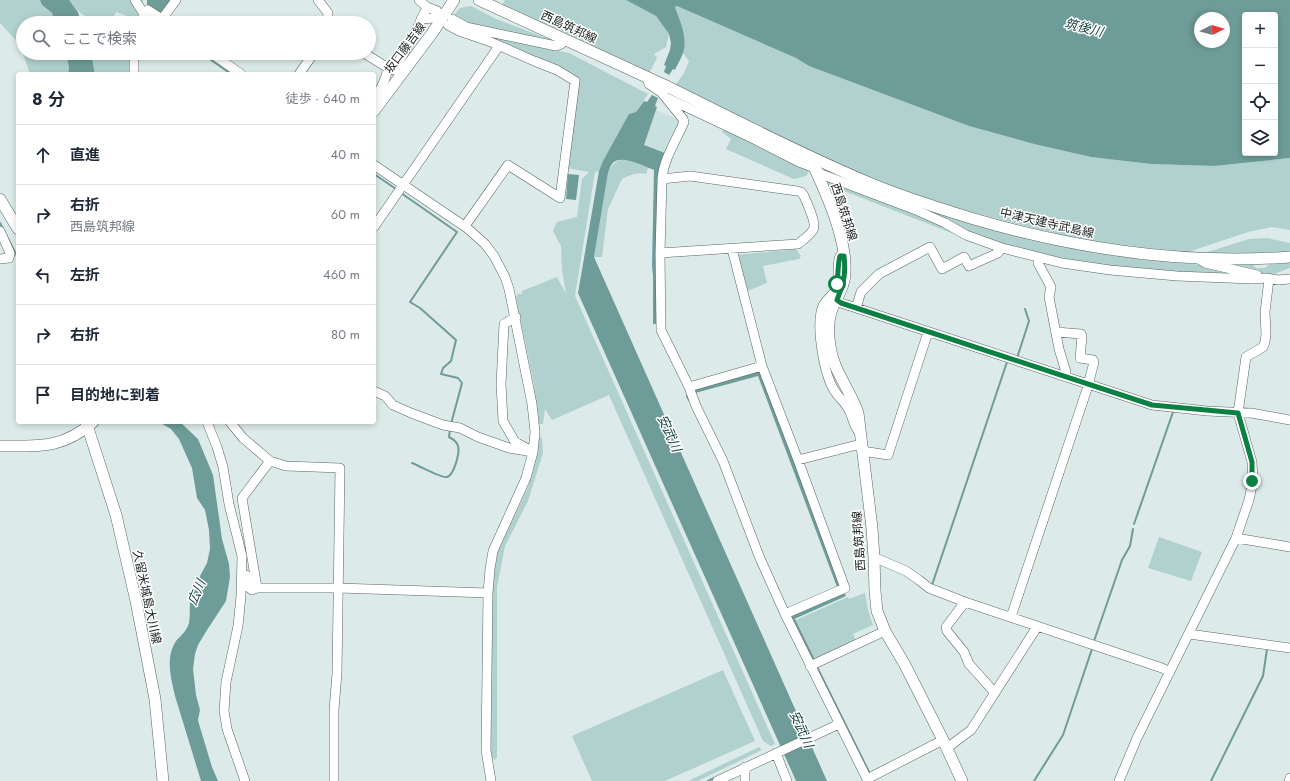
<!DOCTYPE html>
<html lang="ja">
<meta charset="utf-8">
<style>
body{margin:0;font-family:Jost,"Noto Sans JP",sans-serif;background:#f2f2f3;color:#1f2937}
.controls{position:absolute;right:12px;top:12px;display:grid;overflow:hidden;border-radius:4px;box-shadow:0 2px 6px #0003}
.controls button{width:36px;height:36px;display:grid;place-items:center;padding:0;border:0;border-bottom:1px solid #e0e1e3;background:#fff;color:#1f2937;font:20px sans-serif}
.compass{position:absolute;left:1194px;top:12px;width:36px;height:36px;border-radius:50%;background:#fff;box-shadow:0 2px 6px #0003;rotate:84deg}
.stop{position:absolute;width:12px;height:12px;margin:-9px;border:3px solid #0b8043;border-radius:50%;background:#fff}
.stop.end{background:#0b8043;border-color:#fff;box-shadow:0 1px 4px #0008}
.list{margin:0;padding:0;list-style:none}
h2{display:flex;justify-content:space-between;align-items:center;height:52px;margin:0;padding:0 16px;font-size:17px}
h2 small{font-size:13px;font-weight:400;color:#747a83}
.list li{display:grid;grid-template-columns:26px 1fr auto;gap:12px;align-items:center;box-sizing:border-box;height:60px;padding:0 16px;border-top:1px solid #e0e1e3}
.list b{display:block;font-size:15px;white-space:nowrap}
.list p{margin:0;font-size:13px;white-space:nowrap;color:#747a83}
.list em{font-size:13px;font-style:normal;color:#747a83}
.icon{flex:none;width:22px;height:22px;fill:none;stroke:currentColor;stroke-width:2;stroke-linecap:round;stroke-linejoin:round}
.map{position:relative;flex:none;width:1290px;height:781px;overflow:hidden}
.search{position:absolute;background:#fff;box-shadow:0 2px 6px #0003;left:16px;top:16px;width:360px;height:44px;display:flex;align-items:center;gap:10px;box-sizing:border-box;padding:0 14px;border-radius:22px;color:#747a83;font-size:15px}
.panel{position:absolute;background:#fff;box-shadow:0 2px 6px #0003;left:16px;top:72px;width:360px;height:352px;border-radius:4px}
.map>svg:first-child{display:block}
.built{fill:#c9e1de}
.green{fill:#b0d1ce}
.water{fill:#6e9c98;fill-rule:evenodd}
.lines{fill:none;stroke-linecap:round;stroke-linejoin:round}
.stream{stroke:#6e9c98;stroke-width:2}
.minor-casing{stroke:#586564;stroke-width:10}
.major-casing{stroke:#586564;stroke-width:12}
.minor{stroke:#fff;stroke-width:9}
.major{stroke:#fff;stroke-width:11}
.route{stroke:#0b8043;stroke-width:5}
.labels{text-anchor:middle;stroke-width:3;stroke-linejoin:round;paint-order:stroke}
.street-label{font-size:12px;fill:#191f1e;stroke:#fff}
.water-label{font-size:13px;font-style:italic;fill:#184340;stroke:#fff}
</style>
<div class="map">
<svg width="1290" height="781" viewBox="0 0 1290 781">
<rect width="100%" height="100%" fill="#dcebe9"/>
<path class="built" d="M656 110 680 121 666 154 644 145Z"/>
<path class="green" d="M0 0H40L42 5 52 13 55 23H23V53H66L69 67 68 74H30L20 45 0 23Z
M69 0H143V1L139 23H135L133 18 116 12 111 22C90 20 82 18 69 0Z
M505 0H626L656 16 669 34 666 47 654 54 657 58 648 75 564 32 502 5Z
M471 6 496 19 554 41 548 42 465 22 453 16 460 8Z
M677 6 796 58 809 66 969 126 1034 144 1091 157 1151 164 1214 166 1290 158V230L1272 227 1248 232 1182 254 1085 241 947 206 869 179 674 87 684 73 689 61 683 53C685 36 680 23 675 7Z
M485 36 569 53 648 94 602 163 599 171 595 172 575 296 775 744 771 746 763 741 609 395 552 420 545 409 543 424H539L534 385 516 297 518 294H522V291L557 277 566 294 562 270 561 246 553 231 557 222 577 217 582 179 589 172 567 168 579 78Z
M91 53H133L131 74H95Z
M721 131H729L809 171 806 176 794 179 726 149 731 139Z
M625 159 648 168 646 174C637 172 630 175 622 179L608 209 602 257H594L608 173C612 164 615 161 625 159Z
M820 165 1082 250 1194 264 1252 276 1175 273 1081 264 1003 246 822 171Z
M823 177 933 220 954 234 826 184Z
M1267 238 1290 243V252L1198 255 1249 239Z
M796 249 801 256 799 259 763 266 767 283 745 292 736 255Z
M1214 262 1253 264 1256 268H1265L1270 263 1290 262V268L1269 276Z
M539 437 542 438 543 453 528 501 505 546 497 587V757L495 760 491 757 492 588 497 554 529 485 536 457Z
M1159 537 1202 552 1191 581 1148 568Z
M865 593 868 610 873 625 853 634 856 641 815 660 796 620 848 597 849 599Z
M723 670 755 741 665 781H592L572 736Z
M759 747 762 750 698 781H688Z"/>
<path class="water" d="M40 0H69L78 12 81 23H55L52 13 42 5Z
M147 0H171L160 14 147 6Z
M626 0H1290V158L1214 166 1151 164 1091 157 1034 144 969 126 809 66 796 58 677 6 675 7C680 22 688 37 683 53 681 59 677 65 675 70L673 69 669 75 664 72 666 66 664 65 670 50 671 43 669 34 656 16ZM1245 15H1275V153H1245ZM1200 18H1224V42H1200Z
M66 53H91L95 74H68L69 67Z
M652 95 658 98 655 106 657 107 644 145 665 153 658 172 657 324H653V276L652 266 654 170C644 167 620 153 612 164 610 166 609 171 608 173L594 257 827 781H796L578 293 599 171 602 163 629 114 636 112 644 101 647 102Z
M568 174 579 175 576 200 566 199Z
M761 370 841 585 837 587 758 376 695 393 694 389Z
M159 422H180L198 439 213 475 222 539 229 564 230 577 226 601 207 630 198 645 195 654 193 669 196 695 200 710 198 720 199 724 212 767 218 781H201L175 696C171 678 165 658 176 641 180 636 187 631 189 623 191 612 188 601 193 589 195 586 197 586 199 583L200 576 207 563 210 549 209 530 205 510 197 498 192 468 179 439 171 429Z
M844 592 846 596 792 620 790 615Z"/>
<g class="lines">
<path class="stream" d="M79 21 98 23
M148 23 149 20 152 19 157 23
M201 53 231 74
M374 174 396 189
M401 193 457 232 410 302 420 308 456 340 451 361 443 368 441 374 458 378 462 383 451 424
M0 223 18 258
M1017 358 1029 321 1025 309
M687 396 689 400
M412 463C418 465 443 479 447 477 454 475 460 453 458 446 457 442 453 439 449 437L450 429
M1134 524 1173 412
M932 585 1007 362
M794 619 814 660
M1094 641 1122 560 1130 546 1133 529
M817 667 870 774
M708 781 714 778
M1034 781 1063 735 1092 649
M1211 781 1263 676 1267 649"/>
<g class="minor-casing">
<path id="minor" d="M135 0 144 14 142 23
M318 0 328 13 327 23
M419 0 427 7 437 11
M144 14 148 10 162 19
M421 19 434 18
M452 19 466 27 556 46 561 44 565 40
M168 23 162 19 176 0
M448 25 459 31 491 42 534 61 557 70 575 81 560 198 508 165 465 226
M211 53 241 74
M364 53 388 68 394 70 414 35 427 7
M134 74V59L137 53
M299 74 314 53
M647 78 649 84 661 92 683 119 684 122C676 141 664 158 662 179
M665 97 754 139 799 162 815 168 821 174 916 210 945 223 966 235 1002 248 1062 263 1110 270 1177 276 1252 279 1266 278 1278 280 1290 279
M379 104 374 100C380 90 386 80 388 68
M374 165 467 228 485 244 494 256 505 277 509 289 532 404 535 432 533 452 526 478 493 551 490 569 488 593 486 750 491 781
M374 227 499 46
M0 231 10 253 9 258 0 259
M732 249 762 366 798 460 861 444
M660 253 798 244C803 240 810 235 813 230 817 224 807 203 804 196L801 192 797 191 690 176 662 179 660 253 661 330 689 387 696 406 723 461 759 556 785 614 868 781
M844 256H840C836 264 840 280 836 289 832 297 822 302 821 312 817 331 824 374 834 390 838 397 845 402 849 410 853 417 853 425 859 432
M1038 257V263L1051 287 1049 297 1059 349 1066 372V377
M1200 260 1205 263 1257 275
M837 300 841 303 1152 405 1207 411 1251 413 1290 420
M856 308 861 292 879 274 930 247 942 269 964 257 969 266 998 253 1002 248
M516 317 504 324 501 384 503 421 515 442 528 449
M689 387 762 366
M374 391 385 396 393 405 411 413 443 425 460 428 478 437 509 448 533 452
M207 422 217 447 223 467 229 504 242 556 241 596 238 626 226 682 224 711 227 729 245 781
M230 422 243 438 270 461 286 466 340 468 337 673 334 710V781
M862 451 888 455 928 332
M1236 538 1290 547
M874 558 878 559 906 571 919 580 929 588 965 602 1162 668 1170 672
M246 575 248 587 252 590 257 588H339L488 593
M257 588 242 498 270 461
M965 602 946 627 947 631 964 652 969 664 995 693
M785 614 845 588 798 460
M1011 617 1087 389 1094 362 1093 360 1080 358 1082 336 1081 334 1056 332
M1189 634 1290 648
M810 666 885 631
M947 748 971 730 1037 627
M776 753 787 781
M745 767V781
M867 779 943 740
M717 781 839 724
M1119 781 1137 738 1236 538 1249 500 1253 481 1252 462 1238 413 1246 357 1263 347 1265 342 1266 334 1265 312 1269 279
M1289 781 1290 778"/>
</g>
<g class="major-casing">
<path id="major" d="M479 0C540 28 602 56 664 85 731 118 798 153 867 182 902 197 938 208 974 219 1077 249 1182 265 1290 257
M374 111 433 32 454 0
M809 156C824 188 847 237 845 272 845 286 837 297 832 309 828 320 828 334 830 346 833 371 850 389 858 413L872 528 874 558 875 591 877 611 885 631 905 665 943 740 962 781
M0 199 18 229
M86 422 116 515 136 601 155 699 163 781
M0 446C38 446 63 449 93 422"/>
</g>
<use href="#minor" class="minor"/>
<use href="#major" class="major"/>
</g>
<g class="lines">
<path class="route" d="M837 284C838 277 838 261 840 256H844C846 274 844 282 837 300L841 303 1152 405 1238 413 1252 462V481"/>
</g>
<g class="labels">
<g class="street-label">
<text transform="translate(569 27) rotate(25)" y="4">西島筑邦線</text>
<text transform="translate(405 48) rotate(-53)" y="4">坂口藤吉線</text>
<text transform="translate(844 212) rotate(72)" y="4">西島筑邦線</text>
<text transform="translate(1047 223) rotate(13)" y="4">中津天建寺武島線</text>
<text transform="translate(859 541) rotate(-94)" y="4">西島筑邦線</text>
<text transform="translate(147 597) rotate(78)" y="4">久留米城島大川線</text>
</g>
<g class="water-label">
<text transform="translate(1084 27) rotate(14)" y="5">筑後川</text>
<text transform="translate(670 433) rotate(66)" y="5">安武川</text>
<text transform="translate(196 592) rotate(-67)" y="5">広川</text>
<text transform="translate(802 729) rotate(66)" y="5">安武川</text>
</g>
</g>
</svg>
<div class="controls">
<button>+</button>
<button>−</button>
<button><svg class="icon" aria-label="locate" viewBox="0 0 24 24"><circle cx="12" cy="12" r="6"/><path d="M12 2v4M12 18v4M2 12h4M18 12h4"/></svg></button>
<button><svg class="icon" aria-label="layers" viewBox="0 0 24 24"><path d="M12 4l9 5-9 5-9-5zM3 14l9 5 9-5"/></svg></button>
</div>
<svg class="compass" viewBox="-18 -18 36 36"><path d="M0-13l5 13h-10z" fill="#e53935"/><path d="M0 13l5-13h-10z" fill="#747a83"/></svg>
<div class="stop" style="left:837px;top:284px"></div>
<div class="stop end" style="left:1252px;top:481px"></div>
<div class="search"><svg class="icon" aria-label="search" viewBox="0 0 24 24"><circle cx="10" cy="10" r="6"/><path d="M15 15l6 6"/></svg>ここで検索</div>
<section class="panel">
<h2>8 分<small>徒歩 · 640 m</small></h2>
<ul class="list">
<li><svg class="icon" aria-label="ahead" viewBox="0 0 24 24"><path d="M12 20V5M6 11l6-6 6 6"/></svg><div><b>直進</b></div><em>40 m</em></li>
<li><svg class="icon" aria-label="right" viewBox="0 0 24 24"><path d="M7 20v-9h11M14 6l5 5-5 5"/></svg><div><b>右折</b><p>西島筑邦線</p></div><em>60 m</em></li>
<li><svg class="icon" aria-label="left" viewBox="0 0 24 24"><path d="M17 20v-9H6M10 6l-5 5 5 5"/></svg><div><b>左折</b></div><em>460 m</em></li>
<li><svg class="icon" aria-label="right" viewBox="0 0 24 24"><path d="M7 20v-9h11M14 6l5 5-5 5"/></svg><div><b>右折</b></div><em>80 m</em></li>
<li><svg class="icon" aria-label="arrive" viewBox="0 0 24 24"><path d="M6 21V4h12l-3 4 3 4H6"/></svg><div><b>目的地に到着</b></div></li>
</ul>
</section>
</div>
